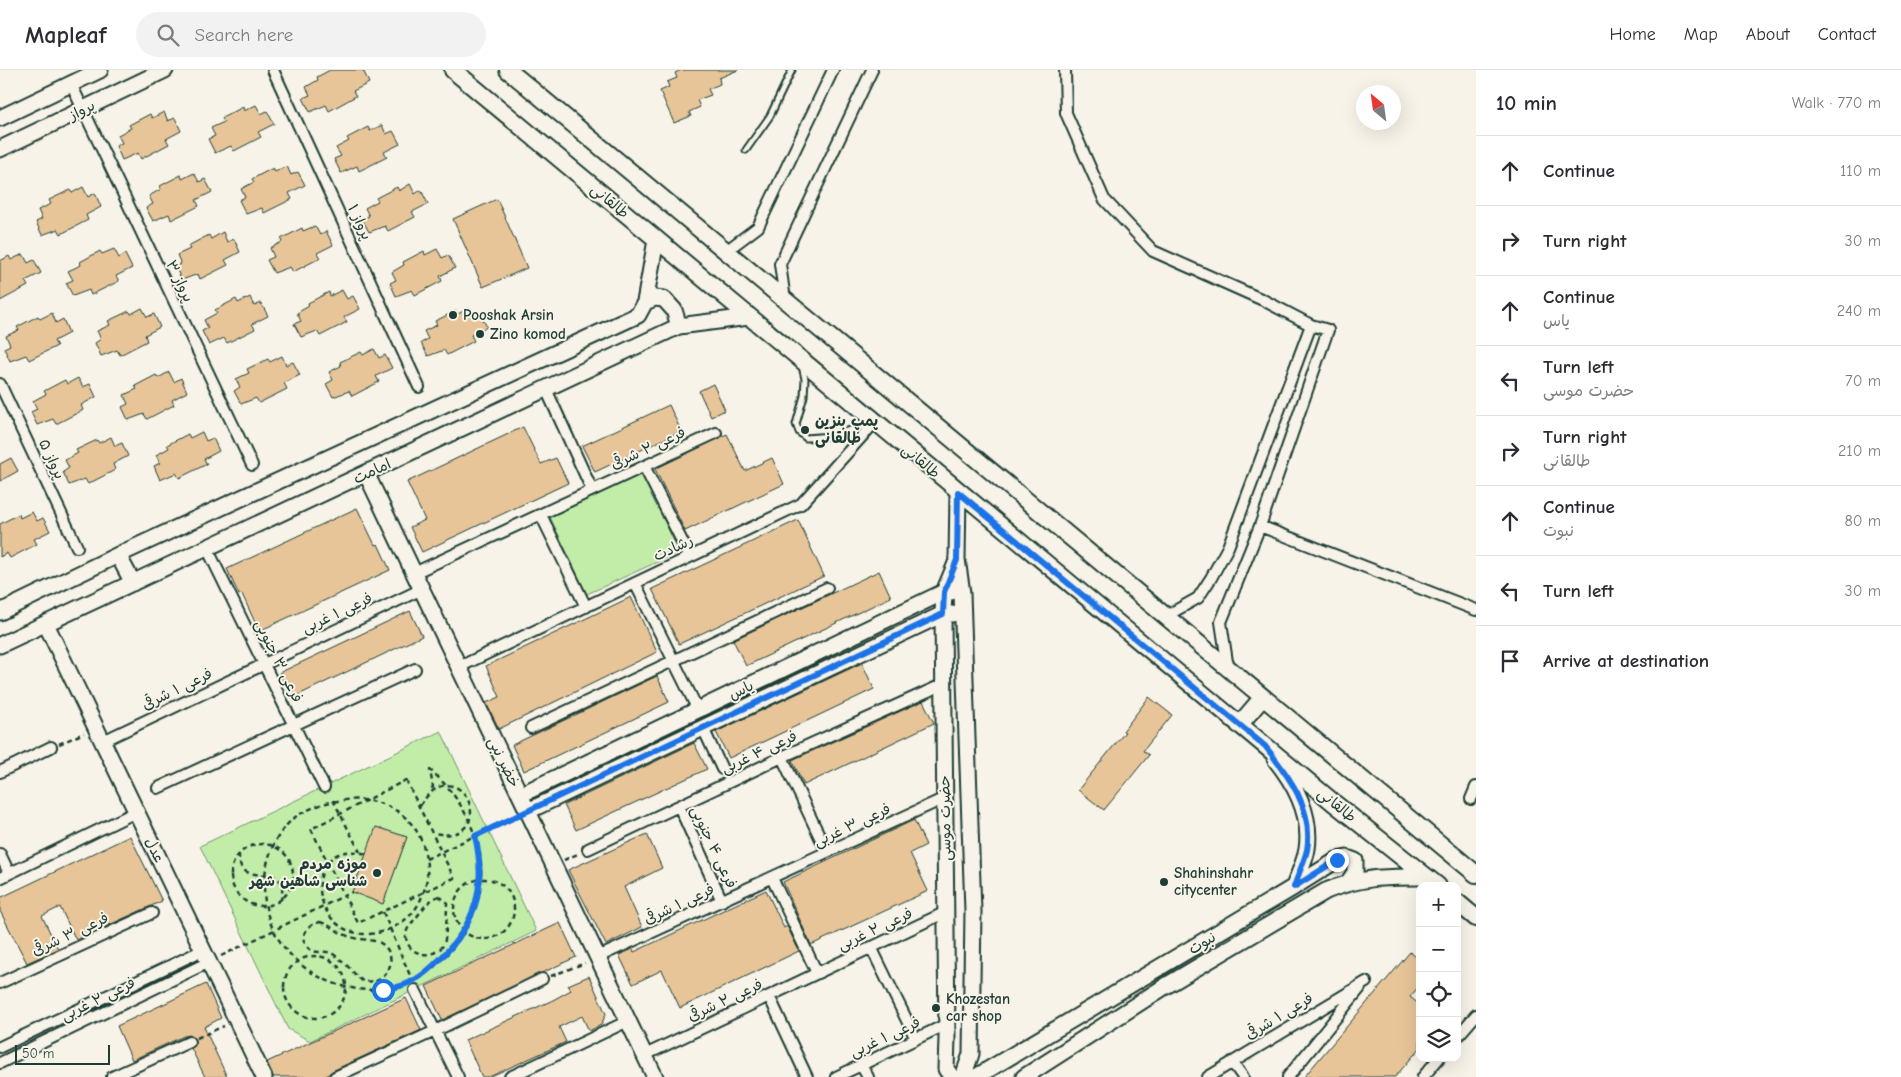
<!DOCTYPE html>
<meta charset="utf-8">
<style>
body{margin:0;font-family:"Comic Neue","Playpen Sans Arabic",sans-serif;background:#f2f2f3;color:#2b2b33}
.controls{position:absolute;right:15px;bottom:15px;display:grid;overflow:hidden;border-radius:10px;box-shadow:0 5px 20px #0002}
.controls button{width:45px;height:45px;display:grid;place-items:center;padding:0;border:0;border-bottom:1px solid #e1e1e2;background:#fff;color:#2b2b33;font:25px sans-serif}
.compass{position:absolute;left:1356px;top:15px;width:45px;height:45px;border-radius:50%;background:#fff;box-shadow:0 5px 20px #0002;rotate:331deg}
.scale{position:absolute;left:15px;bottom:12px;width:95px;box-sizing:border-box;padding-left:5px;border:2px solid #1f3d34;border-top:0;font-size:14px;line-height:18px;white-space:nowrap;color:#1f3d34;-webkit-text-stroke:4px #f7f3e8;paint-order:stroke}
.stop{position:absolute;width:15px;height:15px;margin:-11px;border:4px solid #1a73e8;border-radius:50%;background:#fff}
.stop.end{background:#1a73e8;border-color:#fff;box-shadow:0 1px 5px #0008}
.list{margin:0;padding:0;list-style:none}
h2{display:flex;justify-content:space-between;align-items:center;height:65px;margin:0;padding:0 20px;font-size:21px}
h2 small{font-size:16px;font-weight:400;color:#7c7c81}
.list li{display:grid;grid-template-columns:32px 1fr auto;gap:15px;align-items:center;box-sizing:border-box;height:70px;padding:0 20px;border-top:1px solid #e1e1e2}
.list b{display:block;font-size:19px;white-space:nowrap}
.list p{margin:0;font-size:16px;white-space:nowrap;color:#7c7c81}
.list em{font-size:16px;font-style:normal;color:#7c7c81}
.icon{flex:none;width:28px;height:28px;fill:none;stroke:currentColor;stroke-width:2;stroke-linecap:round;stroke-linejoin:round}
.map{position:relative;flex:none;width:1476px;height:1007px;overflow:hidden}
header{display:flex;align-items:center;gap:30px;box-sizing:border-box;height:70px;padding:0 25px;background:#fff;border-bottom:1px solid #e1e1e2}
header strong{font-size:24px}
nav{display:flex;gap:28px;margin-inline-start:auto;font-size:18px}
.search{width:350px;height:45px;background:#f2f2f3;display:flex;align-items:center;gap:12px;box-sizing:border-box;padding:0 18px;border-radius:28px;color:#7c7c81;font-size:19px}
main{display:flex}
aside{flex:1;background:#fff}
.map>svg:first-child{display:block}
.green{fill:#c2eda9;stroke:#70956e;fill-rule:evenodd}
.building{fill:#e7c599;stroke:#1f3d34}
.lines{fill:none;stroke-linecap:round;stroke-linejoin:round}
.lane-casing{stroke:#1f3d34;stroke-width:9}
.street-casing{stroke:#1f3d34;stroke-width:14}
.secondary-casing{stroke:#1f3d34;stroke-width:19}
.primary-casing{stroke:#1f3d34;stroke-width:20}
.path{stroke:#1f3d34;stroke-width:2.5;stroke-dasharray:5 4;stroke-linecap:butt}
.lane{stroke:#f7f3e8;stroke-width:5}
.street{stroke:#f7f3e8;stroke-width:10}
.secondary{stroke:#f7f3e8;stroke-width:15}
.primary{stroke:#f7f3e8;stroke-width:16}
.route{stroke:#1a73e8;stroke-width:6}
.poi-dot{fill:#1f3d34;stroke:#f7f3e8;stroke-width:2}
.labels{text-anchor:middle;stroke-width:4;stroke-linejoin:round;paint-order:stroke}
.street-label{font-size:15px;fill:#1f3d34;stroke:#f7f3e8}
.poi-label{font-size:15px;font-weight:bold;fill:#1f3d34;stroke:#f7f3e8;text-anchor:start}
</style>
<header>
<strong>Mapleaf</strong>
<div class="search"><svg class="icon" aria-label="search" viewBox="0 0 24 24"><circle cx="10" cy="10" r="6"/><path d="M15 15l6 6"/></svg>Search here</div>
<nav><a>Home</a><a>Map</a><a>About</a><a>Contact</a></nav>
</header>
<main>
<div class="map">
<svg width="1476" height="1007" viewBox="0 0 1476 1007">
<rect width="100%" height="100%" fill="#f7f3e8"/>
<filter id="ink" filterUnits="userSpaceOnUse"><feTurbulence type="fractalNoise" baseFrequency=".02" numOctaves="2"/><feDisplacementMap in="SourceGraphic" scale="10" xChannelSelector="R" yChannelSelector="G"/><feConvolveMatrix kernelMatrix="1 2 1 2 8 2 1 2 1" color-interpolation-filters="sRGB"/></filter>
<g filter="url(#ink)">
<path class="green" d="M642 404 679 482 587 524 550 447Z
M441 661 536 861 310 971 288 959 200 776ZM376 757 407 767 383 834 353 822Z"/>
<path class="building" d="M330 0H363L369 13 353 21 356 26 329 41 326 35 310 42 303 28 310 25 306 17 318 10 317 7Z
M681 0H738L719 8 720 14 708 19 711 25 697 30 700 37 689 42 691 46 674 53 660 21 669 17 667 12 677 8 675 3Z
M256 35 261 44 267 41 274 54 258 62 261 67 234 81 231 76 215 83 208 69 215 66 211 58 224 52 222 48 243 37 244 41Z
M164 42 168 51 175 48 181 61 166 69 169 74 141 89 138 83 122 90 116 76 122 73 118 65 131 58 129 55 150 44 152 48Z
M382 55 386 64 393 61 400 74 384 82 387 87 359 101 357 96 341 103 334 89 341 86 336 78 349 71 347 68 368 57 370 61Z
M287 96 291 105 298 102 305 115 289 123 292 129 264 143 262 138 246 144 239 130 245 127 241 119 254 112 252 109 273 98 275 102Z
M194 103 199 112 205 109 212 122 196 130 199 136 171 150 169 144 153 151 146 138 153 134 149 126 161 119 160 116 181 105 182 109Z
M410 114 415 124 421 120 428 134 412 142 415 147 388 161 385 156 369 162 362 149 369 146 365 138 378 131 376 128 397 117 399 121Z
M83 117 88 127 95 123 101 137 86 145 88 150 61 164 58 159 42 165 36 152 42 149 38 140 51 134 49 130 70 120 72 123Z
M497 129 527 198 483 217 453 149Z
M315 156 320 165 326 161 333 175 317 183 320 188 293 202 290 197 274 203 267 190 274 187 270 178 282 172 281 169 302 158 303 161Z
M223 162 227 172 234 169 240 182 225 190 228 195 200 209 198 204 182 210 175 197 181 194 177 185 190 179 188 176 209 165 211 169Z
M114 179 119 188 125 184 132 198 116 206 119 211 91 225 89 220 73 226 66 213 73 210 68 201 81 195 80 192 100 181 102 184Z
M437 179 442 188 448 185 455 198 440 206 442 211 415 225 412 220 396 226 390 213 396 210 392 202 404 195 403 192 424 181 425 185Z
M23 184 28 193 34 190 41 203 25 211 28 216 0 231V191L9 186 11 190Z
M342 220 347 229 353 226 360 239 344 247 347 252 320 266 317 261 301 267 294 254 301 251 297 243 309 236 308 233 329 222 330 226Z
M250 227 254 236 261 233 268 246 252 254 255 259 227 273 224 268 209 275 202 261 208 258 204 250 217 243 215 240 236 229 238 233Z
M142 238 147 247 154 244 160 257 145 265 147 271 120 285 117 280 101 286 95 273 101 269 97 261 110 255 108 251 129 241 131 244Z
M469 238 474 247 480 244 487 257 471 265 474 271 447 285 444 280 428 286 421 273 428 269 424 261 437 255 435 251 456 241 458 244Z
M52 243 56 253 63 249 69 263 54 271 57 276 29 290 26 285 10 291 4 278 10 275 6 266 19 260 17 257 38 246 40 249Z
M374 279 379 288 385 285 392 298 376 306 379 312 352 326 349 321 333 327 326 314 333 310 329 302 341 296 340 292 361 282 363 285Z
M282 286 286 295 293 292 300 305 284 313 287 319 259 333 256 328 241 334 234 321 240 317 236 309 249 303 247 299 268 289 270 292Z
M169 302 174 312 181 308 187 322 172 330 174 335 147 349 144 344 128 350 122 337 128 334 124 325 137 319 135 316 156 305 158 308Z
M78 308 83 317 90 314 96 327 81 335 83 340 56 354 53 349 37 355 31 342 37 339 33 331 46 324 44 321 65 310 67 314Z
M713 314 725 340 711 347 699 321Z
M669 335 681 361 595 402 582 376Z
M523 357 541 394 556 388 568 413 422 482 410 457 425 450 407 412Z
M202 362 206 371 213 368 219 381 204 389 207 394 179 408 176 403 160 410 154 396 160 393 156 385 169 378 167 375 188 364 190 368Z
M727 364 745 401 772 388 784 414 685 461 655 399Z
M111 367 115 376 122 373 128 386 113 394 115 400 88 414 85 409 69 415 63 402 69 398 65 390 78 383 76 380 97 370 99 373Z
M11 388 18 401 0 411V394Z
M357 438 375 475 378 474 390 500 259 561 242 524 239 525 227 499Z
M32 442 37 451 43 448 50 461 34 469 37 474 10 488 7 483 0 487V454L19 444 20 448Z
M798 450 824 506 679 574 652 519Z
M879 501 891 527 746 596 733 570Z
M631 527 657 582 499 659 486 633 500 627 486 596Z
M410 541 422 566 292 628 279 603Z
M862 593 874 619 729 688 716 662Z
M657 606 669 632 524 701 512 675Z
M1149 627 1172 645 1143 681 1149 685 1104 740 1078 720 1125 662 1123 661Z
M923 631 934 653 804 715 792 690Z
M694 673 707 699 576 760 564 735Z
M914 750 926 775 910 783 928 821 811 875 783 812Z
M376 757 407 767 383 834 352 822Z
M647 764 662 798 624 817 642 857 606 875 568 800Z
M130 766 162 831 76 870 60 837 42 846 58 879 27 893 0 841V828Z
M766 820 784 858 787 856 799 881 680 938 662 900 633 914 619 885 633 879 634 882Z
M560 853 576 887 442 950 426 916Z
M1410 882 1420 890V915L1410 927 1420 935V978L1395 1007H1304Z
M589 906 606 944 601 955 589 961 582 946 559 957 566 972 489 1007H482L465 970 553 930 571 920 568 915Z
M206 914 221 948 204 957 227 1007H205L191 978 195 976V970L190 965 184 966 132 990 117 956Z
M406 928 421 960 332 1001 325 1007H273L267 992Z"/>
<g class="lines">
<g class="lane-casing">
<path id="lane" d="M746 80 770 46 792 0
M802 296 805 309 804 326 796 354 799 362 806 368 831 366 870 354"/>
</g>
<g class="street-casing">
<path id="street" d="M273 0 419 317
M1065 0 1066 43 1104 129 1153 181 1263 230 1311 255 1328 260 1260 456 1221 552 1228 598
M71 14 252 395
M726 181 758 157 833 0
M785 230 780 194 872 0
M0 314 77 477
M546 319 592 420
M644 396 690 487
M541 445 586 537
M1260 456 1476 540
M207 478 324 717
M414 503 716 363
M635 513 698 640
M1166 546 1198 528 1211 508 1228 477 1311 255
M459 597 801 434 875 352
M531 658 827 518
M703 658 722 699
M103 671 422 519
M782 687 827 782
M0 702 51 677
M158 718 415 599
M1471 729 1476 717
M679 736 722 831
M588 779 782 687 944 614
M0 784 9 803
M0 808 136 742
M772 808 817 903
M871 877 916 969
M598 887 945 728
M0 913 152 843
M415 920 458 1007
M769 926 807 1007
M1457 967 1476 945
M0 977 203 880
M645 985 946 842
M1232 992 1243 1007
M0 993 209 892
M861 995 868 1007
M112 1007 189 972
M335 1007 435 961 542 909
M510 1007 628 951
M836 1007 947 954
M1208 1007 1366 912
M1288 1007 1360 918
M1423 1007 1439 988"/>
</g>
<g class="secondary-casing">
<path id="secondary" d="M0 48 100 0
M0 79 165 0
M645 232 655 228 664 229 674 240 679 256
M366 403 655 1007
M958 422 957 489 962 523 973 841 971 984 963 1007
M118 485 133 513
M0 542 118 485 638 245 645 232 656 170
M46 554 264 1007
M0 575 679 256 749 247
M520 725 944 522H951
M528 741 943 544H952
M1294 817 1337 790 1347 788 1355 791V802L1348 813
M952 1007 946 999 947 968 943 544 944 522 957 491
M976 1007 1294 817C1298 805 1305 792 1307 779 1312 745 1296 715 1275 689
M1024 1007 1164 917 1326 821C1363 806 1388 807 1427 807"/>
</g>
<g class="primary-casing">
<path id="primary" d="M453 0 1334 733 1438 816
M508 0 1476 804
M1239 655 1263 627
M1457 832 1476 848"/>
</g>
<path class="path" d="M59 674 84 663
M406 710 454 808 358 853 311 759Z
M333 730 360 782
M420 736C454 680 496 754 452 764 446 765 439 764 433 763
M231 805a31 31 0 1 1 62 0a31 31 0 1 1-62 0Z
M239 784C237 824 291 784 281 830
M366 784C305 766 305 859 363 864 376 865 391 860 402 852 417 842 424 826 427 808 428 797 426 786 423 775 406 724 343 720 302 743 286 751 274 770 269 787 243 871 325 939 405 915
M426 789 515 747
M564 790 580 783
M454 839a30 30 0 1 1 60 0a30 30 0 1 1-60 0Z
M439 826 447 832C447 838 446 870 444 874 435 890 408 887 406 867 405 858 414 851 419 844 425 836 429 830 439 826Z
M383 842 412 910
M320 852C331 855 339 864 351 867 360 870 375 869 382 874 396 884 392 905 376 911 372 912 367 911 364 912 355 906 349 896 341 890 338 888 334 884 331 883 325 880 317 884 311 880 297 871 304 855 320 852Z
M284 917a31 31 0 1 1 62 0a31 31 0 1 1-62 0Z
M221 886 352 822
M551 906 585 893
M418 909C437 894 456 877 467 856 497 802 475 738 430 700L433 717 430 721
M197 968 224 956"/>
<use href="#lane" class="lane"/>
<use href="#street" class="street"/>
<use href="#secondary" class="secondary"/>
<use href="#primary" class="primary"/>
</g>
</g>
<g class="lines" filter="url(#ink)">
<path class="route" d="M383 920C409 916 421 908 439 890 476 854 487 817 475 766L943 544 944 522 957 490 958 422 1265 676C1289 706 1314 739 1307 780 1304 792 1298 805 1294 817L1337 790"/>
</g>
<g class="poi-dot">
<circle cx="453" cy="245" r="5"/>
<circle cx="480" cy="264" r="5"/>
<circle cx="805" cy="360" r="5"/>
<circle cx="377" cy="803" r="5"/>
<circle cx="1164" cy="812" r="5"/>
<circle cx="936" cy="938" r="5"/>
</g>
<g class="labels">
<g class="street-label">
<text transform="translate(82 40) rotate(-26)" y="5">پرواز</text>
<text transform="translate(610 131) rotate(40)" y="5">طالقانی</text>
<text transform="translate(360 152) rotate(65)" y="5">پرواز ۱</text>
<text transform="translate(180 211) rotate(64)" y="5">پرواز ۳</text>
<text transform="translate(648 378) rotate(-25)" y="5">فرعی ۲ شرقی</text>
<text transform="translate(52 389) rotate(65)" y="5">پرواز ۵</text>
<text transform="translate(921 391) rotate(40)" y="5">طالقانی</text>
<text transform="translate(372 401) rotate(-25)" y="5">امامت</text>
<text transform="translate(673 478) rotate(-25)" y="5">رشادت</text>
<text transform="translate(337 543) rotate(-25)" y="5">فرعی ۱ غربی</text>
<text transform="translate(279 591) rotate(64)" y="5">فرعی ۳ جنوبی</text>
<text transform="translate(177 619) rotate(-26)" y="5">فرعی ۱ شرقی</text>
<text transform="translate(741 620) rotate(-26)" y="5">یاس</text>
<text transform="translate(759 682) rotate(-25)" y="5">فرعی ۴ غربی</text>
<text transform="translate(504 692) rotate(64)" y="5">خضر نبی</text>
<text transform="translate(1337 735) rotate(39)" y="5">طالقانی</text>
<text transform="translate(945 748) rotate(-91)" y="5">حضرت موسی</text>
<text transform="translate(852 755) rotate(-25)" y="5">فرعی ۳ غربی</text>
<text transform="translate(714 777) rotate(65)" y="5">فرعی ۴ جنوبی</text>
<text transform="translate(155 780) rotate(64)" y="5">عدل</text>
<text transform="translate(679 834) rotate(-25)" y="5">فرعی ۱ شرقی</text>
<text transform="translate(875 859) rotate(-25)" y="5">فرعی ۲ غربی</text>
<text transform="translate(70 864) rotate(-25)" y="5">فرعی ۳ شرقی</text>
<text transform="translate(1202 873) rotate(-31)" y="5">نبوت</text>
<text transform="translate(98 929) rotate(-26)" y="5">فرعی ۲ غربی</text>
<text transform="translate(725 930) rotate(-25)" y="5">فرعی ۲ شرقی</text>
<text transform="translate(1279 946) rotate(-31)" y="5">فرعی ۱ شرقی</text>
<text transform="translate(885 967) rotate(-25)" y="5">فرعی ۱ غربی</text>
</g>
<g class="poi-label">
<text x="463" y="250">Pooshak Arsin</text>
<text x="490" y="269">Zino komod</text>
<text x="815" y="356">پمپ بنزین<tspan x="815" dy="17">طالقانی</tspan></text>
<text x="367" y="799" text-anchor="end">موزه مردم<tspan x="367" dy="17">شناسی شاهین شهر</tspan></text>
<text x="1174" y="808">Shahinshahr<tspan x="1174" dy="17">citycenter</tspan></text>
<text x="946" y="934">Khozestan<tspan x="946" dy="17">car shop</tspan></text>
</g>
</g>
</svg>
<div class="controls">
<button>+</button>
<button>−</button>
<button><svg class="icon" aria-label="locate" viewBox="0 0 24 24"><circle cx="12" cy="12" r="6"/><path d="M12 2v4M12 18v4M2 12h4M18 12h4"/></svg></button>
<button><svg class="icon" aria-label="layers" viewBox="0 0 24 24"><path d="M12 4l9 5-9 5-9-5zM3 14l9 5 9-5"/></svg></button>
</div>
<svg class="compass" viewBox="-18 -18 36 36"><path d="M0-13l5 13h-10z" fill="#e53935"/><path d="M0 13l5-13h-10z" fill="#7c7c81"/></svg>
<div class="scale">50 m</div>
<div class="stop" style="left:383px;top:920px"></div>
<div class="stop end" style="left:1337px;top:790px"></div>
</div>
<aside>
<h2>10 min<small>Walk · 770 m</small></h2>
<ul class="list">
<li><svg class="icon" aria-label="ahead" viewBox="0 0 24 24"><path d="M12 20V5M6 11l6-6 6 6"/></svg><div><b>Continue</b></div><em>110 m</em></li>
<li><svg class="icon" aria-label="right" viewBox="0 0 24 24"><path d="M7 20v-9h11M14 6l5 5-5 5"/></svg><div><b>Turn right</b></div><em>30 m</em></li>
<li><svg class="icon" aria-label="ahead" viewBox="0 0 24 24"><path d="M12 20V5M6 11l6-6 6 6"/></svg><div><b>Continue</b><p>یاس</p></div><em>240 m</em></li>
<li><svg class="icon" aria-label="left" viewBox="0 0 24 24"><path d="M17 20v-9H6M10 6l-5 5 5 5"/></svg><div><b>Turn left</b><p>حضرت موسی</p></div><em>70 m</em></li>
<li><svg class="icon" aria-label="right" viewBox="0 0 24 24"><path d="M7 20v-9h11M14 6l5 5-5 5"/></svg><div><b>Turn right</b><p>طالقانی</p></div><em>210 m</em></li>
<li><svg class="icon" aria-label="ahead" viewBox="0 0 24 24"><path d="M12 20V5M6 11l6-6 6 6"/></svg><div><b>Continue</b><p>نبوت</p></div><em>80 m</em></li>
<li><svg class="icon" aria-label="left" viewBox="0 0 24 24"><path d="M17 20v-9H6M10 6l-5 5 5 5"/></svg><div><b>Turn left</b></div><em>30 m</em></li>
<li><svg class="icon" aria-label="arrive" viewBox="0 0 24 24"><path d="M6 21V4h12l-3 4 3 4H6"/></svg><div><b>Arrive at destination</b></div></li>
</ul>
</aside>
</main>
